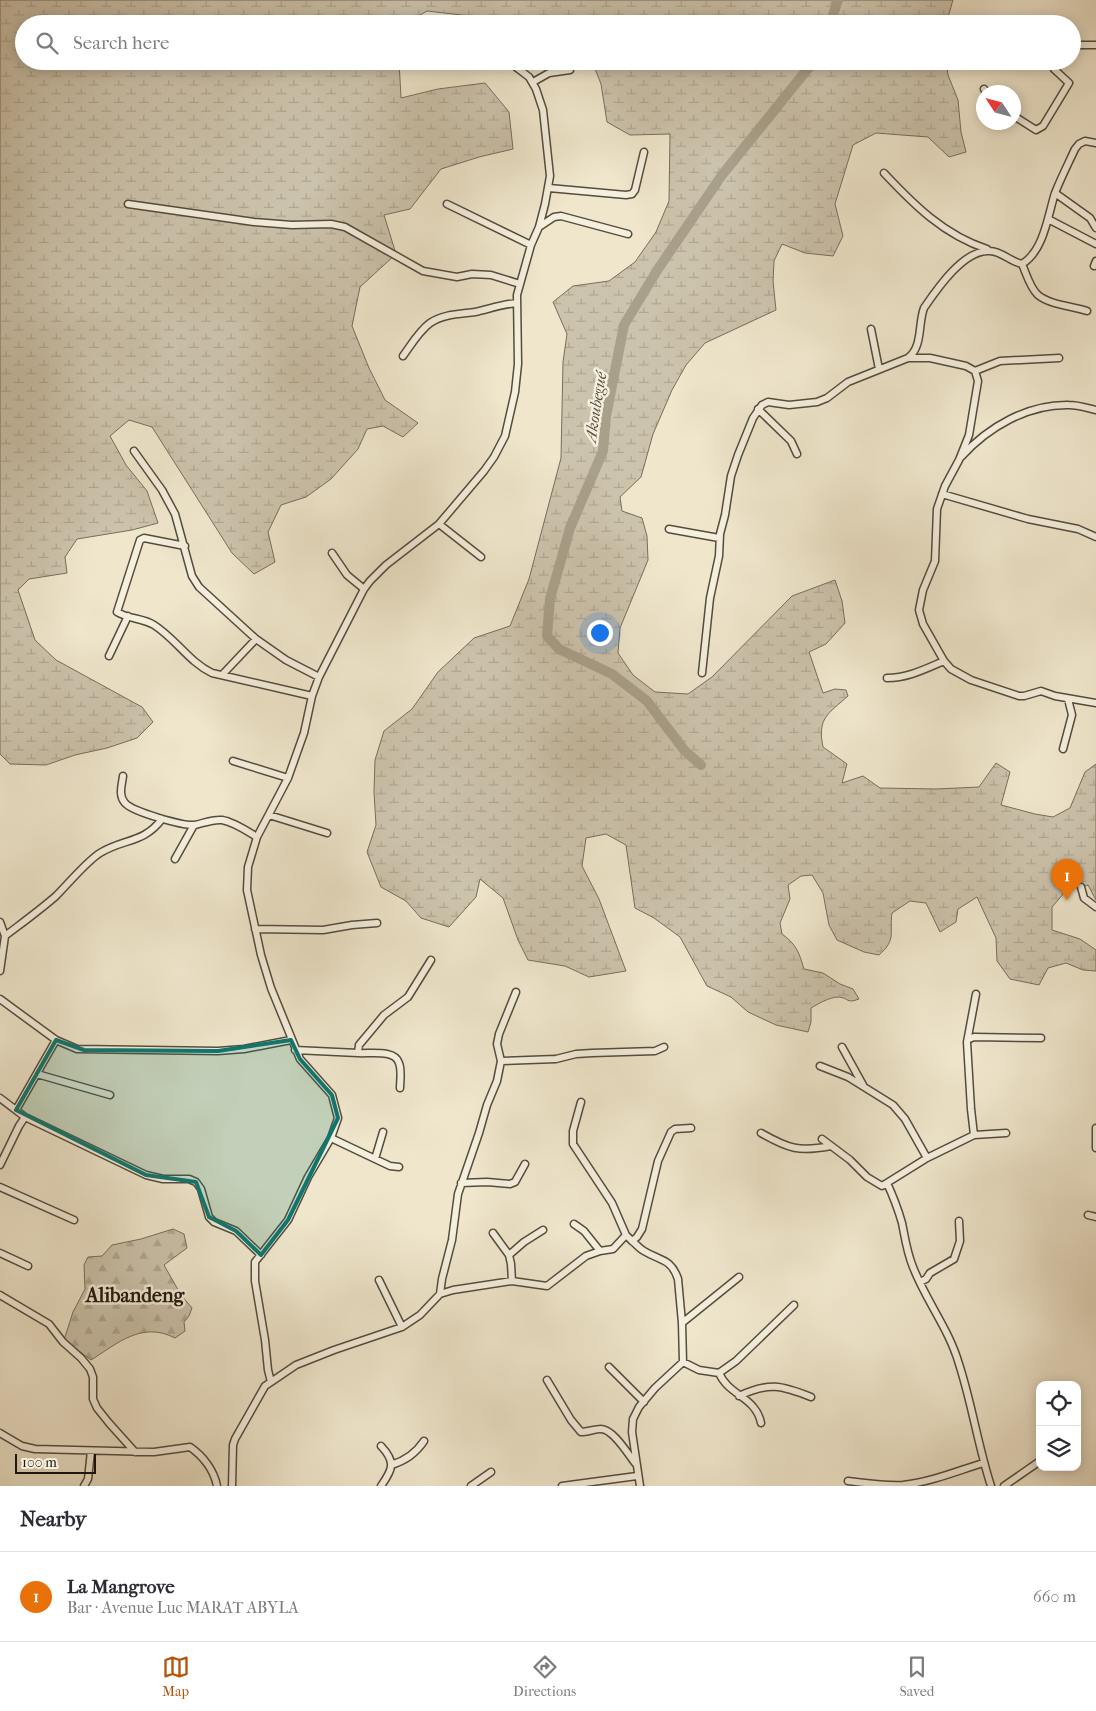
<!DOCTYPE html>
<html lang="en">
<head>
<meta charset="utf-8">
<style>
	body { margin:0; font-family:"IM FELL French Canon",serif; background:#f2f2f3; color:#2b2b33 }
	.controls { position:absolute; right:15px; bottom:15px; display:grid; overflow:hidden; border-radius:10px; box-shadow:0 2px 12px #0003 }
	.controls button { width:45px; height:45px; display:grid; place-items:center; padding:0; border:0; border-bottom:1px solid #e1e1e2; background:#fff; color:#2b2b33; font:25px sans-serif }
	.compass { position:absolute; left:976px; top:85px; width:45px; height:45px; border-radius:50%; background:#fff; box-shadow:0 2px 12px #0003; rotate:306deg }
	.scale { position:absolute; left:15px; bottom:12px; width:81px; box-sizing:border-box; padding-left:5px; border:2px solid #21180d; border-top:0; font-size:14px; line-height:18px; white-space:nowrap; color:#21180d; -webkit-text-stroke:4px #f5efde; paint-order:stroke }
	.you { position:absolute; left:599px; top:632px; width:18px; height:18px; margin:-12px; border:4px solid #fff; border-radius:50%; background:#1a73e8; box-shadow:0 0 0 8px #1a73e833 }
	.badge { display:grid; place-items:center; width:32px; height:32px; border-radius:50%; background:#b45309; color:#fff; font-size:16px; font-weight:700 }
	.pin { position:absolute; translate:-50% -41px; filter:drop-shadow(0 1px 2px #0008) }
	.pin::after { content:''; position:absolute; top:26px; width:18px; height:15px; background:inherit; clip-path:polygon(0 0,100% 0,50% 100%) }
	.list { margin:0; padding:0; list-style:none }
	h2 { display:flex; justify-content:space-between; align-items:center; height:65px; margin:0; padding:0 20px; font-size:21px }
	h2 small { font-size:16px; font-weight:400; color:#7c7c81 }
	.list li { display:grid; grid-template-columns:32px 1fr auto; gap:15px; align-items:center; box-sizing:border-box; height:90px; padding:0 20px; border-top:1px solid #e1e1e2 }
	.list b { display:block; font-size:19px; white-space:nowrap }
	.list p { margin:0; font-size:16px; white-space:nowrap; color:#7c7c81 }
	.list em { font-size:16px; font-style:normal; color:#7c7c81 }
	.icon { flex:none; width:28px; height:28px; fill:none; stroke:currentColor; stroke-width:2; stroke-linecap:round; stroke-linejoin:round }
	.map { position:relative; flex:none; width:1096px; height:1486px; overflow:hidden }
	.search { position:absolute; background:#fff; box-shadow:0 2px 12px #0003; left:15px; right:15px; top:15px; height:55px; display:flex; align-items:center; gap:12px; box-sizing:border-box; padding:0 18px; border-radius:28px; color:#7c7c81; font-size:19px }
	.sheet { height:155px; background:#fff }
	nav { display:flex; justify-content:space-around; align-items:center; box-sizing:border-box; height:70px; border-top:1px solid #e1e1e2; background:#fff; font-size:14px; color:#7c7c81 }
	nav a { display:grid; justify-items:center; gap:2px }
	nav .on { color:#b45309 }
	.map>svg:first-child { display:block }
</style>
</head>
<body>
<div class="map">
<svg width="1096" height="1486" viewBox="0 0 1096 1486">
	<defs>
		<pattern id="forest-firs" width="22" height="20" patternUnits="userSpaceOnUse" patternTransform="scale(1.25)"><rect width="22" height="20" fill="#ccc3ac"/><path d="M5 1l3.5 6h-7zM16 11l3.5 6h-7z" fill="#afa793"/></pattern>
		<pattern id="wetland-marsh" width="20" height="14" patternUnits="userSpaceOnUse" patternTransform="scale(1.25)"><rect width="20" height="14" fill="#ccc3ac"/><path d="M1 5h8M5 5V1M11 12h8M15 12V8" fill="none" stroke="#afa793"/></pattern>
	</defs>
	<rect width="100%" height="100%" fill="#efe6cc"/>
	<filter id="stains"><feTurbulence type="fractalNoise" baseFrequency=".004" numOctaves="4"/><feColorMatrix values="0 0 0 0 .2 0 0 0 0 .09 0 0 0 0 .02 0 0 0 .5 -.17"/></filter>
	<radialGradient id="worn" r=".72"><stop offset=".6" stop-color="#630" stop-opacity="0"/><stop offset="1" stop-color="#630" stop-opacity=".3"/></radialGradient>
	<path fill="url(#forest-firs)" stroke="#766e5c" d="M 173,1229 L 184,1234 L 187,1248 L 164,1265 L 181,1295 L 192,1308 L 189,1316 L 184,1322 L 185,1331 L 175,1338 C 142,1321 118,1343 91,1360 L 64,1340 L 73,1312 L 85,1289 L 84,1265 L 88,1257 L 102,1256 L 112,1245 L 141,1239 Z"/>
	<path fill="url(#wetland-marsh)" stroke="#766e5c" d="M 0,0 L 953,0 L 946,24 L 564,24 L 536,19 L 505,20 L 427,11 L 404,24 L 24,24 L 24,61 L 399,61 L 401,98 L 438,89 L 485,83 L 509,112 L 513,149 L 479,157 L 441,169 L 410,209 L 384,215 L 396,254 L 360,287 L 352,326 L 369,368 L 385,400 L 418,423 L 403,437 L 383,426 L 367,429 L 358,449 L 331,479 L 306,497 L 281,505 L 268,532 L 275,562 L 254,574 L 232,553 L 152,427 L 129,420 L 110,436 L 126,465 L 147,491 L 158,523 L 132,530 L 77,539 L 65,557 L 67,573 L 29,579 L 18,590 L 35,640 L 56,660 L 142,707 L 153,722 L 137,738 L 107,748 L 75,755 L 46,765 L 10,764 L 0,754 Z
		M 592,61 L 946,61 L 948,75 L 958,100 L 961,132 L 966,152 L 949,157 L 928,137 L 876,133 L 853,145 L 835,204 L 843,236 L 833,256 L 805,253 L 782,244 L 774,261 L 773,281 L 776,310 L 705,343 L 686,365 L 672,390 L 653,434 L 641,477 L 620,497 L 622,511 L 642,518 L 647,536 L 648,560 L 620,628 L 618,653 L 633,675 L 655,692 L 688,694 L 712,677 L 792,596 L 835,580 L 842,601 L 845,623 L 826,644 L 809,652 L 823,693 L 835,689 L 846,690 L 848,696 C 828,714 817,718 823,747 L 847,764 L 842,783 L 863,776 L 880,788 L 936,789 L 979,787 L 996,763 L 1010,772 L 1001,805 L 1035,814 L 1053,817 L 1070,808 L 1085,772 L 1096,764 L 1096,900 L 1088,885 L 1078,888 L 1072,884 L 1052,907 L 1052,930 L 1080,939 L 1096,950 L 1096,971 L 1083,970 L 1066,963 L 1048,968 L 1039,985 L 1010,979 L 997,961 L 996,938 L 977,897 L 958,909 L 956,922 L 940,932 L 926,903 L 910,901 L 892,913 C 889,934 897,939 879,955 L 864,952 L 837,940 L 829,925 L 823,893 L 812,875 L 801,876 L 788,885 L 790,899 L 780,923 L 782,934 C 796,944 799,952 804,969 L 823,973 L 840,984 L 853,989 L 859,999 C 846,1004 849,998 839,997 C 829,997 818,1004 811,1008 L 811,1022 L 808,1032 L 776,1025 L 748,1012 L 731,997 L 707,986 L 680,937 L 654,918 L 635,908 L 626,845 L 606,834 L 586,838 L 582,866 L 599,899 L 626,971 L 589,977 L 565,966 L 528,960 L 518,940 L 503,898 L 480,879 L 476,897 L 449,927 L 421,918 L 406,901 L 381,887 L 367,852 L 376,825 L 374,792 L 375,760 L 384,731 L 412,709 L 438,672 L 474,638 L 510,626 L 529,579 L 561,458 L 563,362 L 567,334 L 553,302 L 573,286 L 609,281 L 635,262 L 656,232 L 669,201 L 670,134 L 630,135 L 607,122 L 601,84 Z"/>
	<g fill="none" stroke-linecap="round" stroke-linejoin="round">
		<path stroke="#a9a08b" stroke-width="10" d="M 830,24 L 838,0
			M 701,765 L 685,751 L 647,701 L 612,674 L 559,649 L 547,636 L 550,599 L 570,528 L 603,451 L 606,416 L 624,325 L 658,269 L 722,175 L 814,61"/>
		<defs>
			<path id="minor" d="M 1019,21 L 1024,24
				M 1072,45 L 1096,45
				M 533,82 L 549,73 L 570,70
				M 984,89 L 986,92
				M 1014,116 L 1036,130 L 1043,126 L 1069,83 L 1054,69 L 1050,61
				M 884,173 C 914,205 944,235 987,249
				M 549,188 L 626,195 L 632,194 L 635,190 L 644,152
				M 1055,193 L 1090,218 L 1096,228
				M 128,204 L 254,222 L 292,225 L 331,224 L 345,227 L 423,271 L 457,277 L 472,274 L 491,275 L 520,284
				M 447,204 L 531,245
				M 1048,219 L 1096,244
				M 539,227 L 554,217 L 561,216 L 628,234
				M 1022,264 C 1026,273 1030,288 1038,295 C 1050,305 1072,306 1087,311
				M 1094,266 L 1096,261
				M 871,329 L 879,369
				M 403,356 C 411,345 419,331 430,323 C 443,314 460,314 475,312 C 489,309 502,304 517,303
				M 908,358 C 923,347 918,323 924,308 C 937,289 964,249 990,251 C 1001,251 1011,262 1022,264 C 1044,251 1048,215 1055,193 C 1061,178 1068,164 1075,149 L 1079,144 L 1085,141 L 1096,143
				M 975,371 L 1000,361 L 1059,358
				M 758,409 L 791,441 L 797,454
				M 134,451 L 162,490 L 175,514 L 192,576 L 199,587 L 256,639 L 286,660 L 319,677
				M 961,457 C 988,427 1028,404 1069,405 C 1078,405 1087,408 1096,410
				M 942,494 L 1028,519 L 1078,529 L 1096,537
				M 439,524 L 481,557
				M 669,529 L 719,538
				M 185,546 L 144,538 L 140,540 L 117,612 C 128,619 143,618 154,625 C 176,639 189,662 212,673 L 312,696
				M 332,553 L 347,575 L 364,589
				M 109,656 L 128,616
				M 702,673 L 710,598 L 719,556 L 720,534 L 725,515 L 731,476 L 738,455 L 753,418 L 762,405 L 768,402 L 789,405 L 817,402 L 827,398 L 848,382 L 908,358 L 930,358 L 966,366 L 975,371 L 978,381 L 969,435 L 959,460 L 945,486 L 937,509 L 935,561 L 923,590 L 919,610 L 923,624 L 944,661 L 951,669 L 971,680 L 1019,696 L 1024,696 L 1041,691 L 1055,696 L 1096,703
				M 222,675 L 256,639
				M 887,678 C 908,678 925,669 944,661
				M 1063,749 L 1072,715 L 1068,699
				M 233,761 L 288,778
				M 123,776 C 122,785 118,795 125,803 C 133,812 183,826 195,825 C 204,823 213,819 222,820 C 234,822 247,831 257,837
				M 269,815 L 327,833
				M 175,859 L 194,825
				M 1081,887 L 1084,898 L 1096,907
				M 0,922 L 5,936 L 0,971
				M 255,929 L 323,930 L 352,925 L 377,923
				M 5,936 C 22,923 40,910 56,896 C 68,884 87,861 100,853 C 124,838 143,844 162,819
				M 0,999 L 56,1040 L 77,1049 L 218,1051 L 244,1049 L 291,1040
				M 969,1039 L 974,1037 L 1041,1038
				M 842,1047 L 863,1085
				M 295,1050 L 358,1053 L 359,1045 L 384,1015 L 408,997 L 431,960
				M 358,1053 C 369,1054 395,1049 399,1063 C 402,1071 400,1081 400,1088
				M 501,1061 L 556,1059 L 576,1054 L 592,1053 L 655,1051 L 664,1047
				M 820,1066 L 848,1077 L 893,1105 L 905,1119 L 927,1158 L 882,1186 L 867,1177 L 850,1160 L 822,1139
				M 37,1074 L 110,1095
				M 0,1098 L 25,1117 L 146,1175 L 163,1179 L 189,1179 L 196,1182 L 201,1189 L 209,1217 L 214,1222 L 236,1231 L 261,1255
				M 16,1110 L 56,1040
				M 1096,1128 L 1096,1148
				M 761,1133 C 789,1149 799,1152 831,1146
				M 974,1135 L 1006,1133
				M 331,1138 L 390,1166 L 399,1167
				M 927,1158 L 974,1135 L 971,1109 L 967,1042 L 976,994
				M 375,1159 L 383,1132
				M 0,1165 L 19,1126 L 25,1117
				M 461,1183 L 487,1182 L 510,1184 L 515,1182 L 525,1164
				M 887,1183 C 893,1196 898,1209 902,1223 C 905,1238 907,1253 913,1267 C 926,1301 949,1329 959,1364 C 972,1404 978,1446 991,1486
				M 0,1187 L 74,1220
				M 1088,1215 L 1096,1217
				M 574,1224 L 584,1231 L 600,1251
				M 493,1233 L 509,1255
				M 626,1235 L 632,1241 L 637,1237 L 642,1229 L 658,1161 L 671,1132 L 675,1129 L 691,1128
				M 632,1241 C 636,1244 640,1249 644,1251 C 660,1261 671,1258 678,1279 L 682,1323
				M 0,1253 L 28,1266
				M 379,1280 L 402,1327
				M 512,1281 L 511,1264 L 509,1255 L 524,1242 L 543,1230
				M 920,1282 L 926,1279 L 930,1273 L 954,1259 L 960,1241 L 959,1221
				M 440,1294 L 453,1290 L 512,1281 L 547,1286 L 586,1256 L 600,1251 L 613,1249 L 626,1235 L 612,1203 L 573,1144 L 573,1131 L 581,1102
				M 0,1295 L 49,1324 L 63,1342 L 81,1358 L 90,1369 L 93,1377 L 93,1399 L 97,1408 L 109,1423 L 135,1452
				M 683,1362 L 682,1323 L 739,1277
				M 609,1367 L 644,1402
				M 719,1373 C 729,1396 756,1397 761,1423
				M 547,1380 L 571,1420 L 581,1432 C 588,1432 594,1429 601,1429 C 613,1429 628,1454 635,1463
				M 271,1382 L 296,1365 L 334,1350 L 402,1327 L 420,1315 L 440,1294 L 442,1279 L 452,1240 L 458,1194 L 479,1133 L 487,1105 L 497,1081 L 501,1061 L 497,1044 L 499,1034 L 516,992
				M 739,1396 C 769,1382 781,1385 811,1397
				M 0,1433 L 22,1446 L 35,1449 L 154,1452 L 190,1447 C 203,1456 214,1470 217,1486
				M 381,1446 C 396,1462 393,1469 381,1486
				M 391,1465 C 405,1461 416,1453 424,1441
				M 848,1481 C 866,1483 885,1486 903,1485 C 931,1482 957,1471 983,1463
				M 84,1486 L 88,1479 L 91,1451
				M 232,1486 L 233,1445 L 235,1439 L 265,1386 L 271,1382 L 268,1370 L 265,1340 L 255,1281 L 255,1262 L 288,1220 L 308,1177 L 331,1138 L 338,1118 L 332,1095 L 300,1059 L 271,988 L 261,955 L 247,890 L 248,867 L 257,837 L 288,778 L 304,733 L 312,696 L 319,677 L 364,589 L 370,581 L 386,565 L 439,524 L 484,471 L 494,457 L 505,436 L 515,392 L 518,364 L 517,295 L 531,245 L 539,227 L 545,204 L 550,176 L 543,110 L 536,89 L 529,77 L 508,61
				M 471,1486 L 491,1472
				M 562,1486 L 637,1476
				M 640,1486 L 632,1432 L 633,1419 L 639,1407 L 655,1388 L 683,1362 L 699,1370 L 719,1373 L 736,1361 L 794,1305
				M 1004,1486 L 1040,1461"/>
		</defs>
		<use href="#minor" stroke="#544c3d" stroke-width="9"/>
		<use href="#minor" stroke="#f5efde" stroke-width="6"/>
	</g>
	<path fill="#0f766e" fill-opacity="0.2" stroke="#0f766e" stroke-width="4" stroke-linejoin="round" d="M 56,1040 L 84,1050 L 218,1051 L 291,1040 L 300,1059 L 332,1095 L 338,1118 L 288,1220 L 261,1255 L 236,1231 L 209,1217 L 196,1182 L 146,1175 L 16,1110 Z"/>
	<g text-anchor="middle" stroke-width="5" stroke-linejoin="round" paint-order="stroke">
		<g font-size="16" font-style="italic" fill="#574e3f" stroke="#f5efde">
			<text transform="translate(595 407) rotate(-81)" y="6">Akoubegué</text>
		</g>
		<g font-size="20" font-weight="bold" fill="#21180d" stroke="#f5efde">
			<text x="135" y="1302">Alibandeng</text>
		</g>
	</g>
	<rect width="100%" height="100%" filter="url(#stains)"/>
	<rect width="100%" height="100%" fill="url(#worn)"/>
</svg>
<div class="controls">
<button><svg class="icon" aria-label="locate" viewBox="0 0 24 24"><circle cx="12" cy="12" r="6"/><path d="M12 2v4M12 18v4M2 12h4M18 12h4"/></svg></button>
<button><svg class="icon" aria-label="layers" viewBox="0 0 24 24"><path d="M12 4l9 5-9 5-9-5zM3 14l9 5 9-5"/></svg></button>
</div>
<svg class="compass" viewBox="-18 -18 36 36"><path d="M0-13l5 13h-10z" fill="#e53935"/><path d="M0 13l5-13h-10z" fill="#7c7c81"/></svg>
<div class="scale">100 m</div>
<div class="you"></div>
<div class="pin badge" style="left:1067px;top:900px;background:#e8710a">1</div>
<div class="search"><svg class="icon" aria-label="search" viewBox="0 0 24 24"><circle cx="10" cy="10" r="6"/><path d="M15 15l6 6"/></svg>Search here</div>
</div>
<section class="sheet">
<h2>Nearby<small></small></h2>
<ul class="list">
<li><span class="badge" style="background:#e8710a">1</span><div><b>La Mangrove</b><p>Bar · Avenue Luc MARAT ABYLA</p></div><em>660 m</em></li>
</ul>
</section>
<nav>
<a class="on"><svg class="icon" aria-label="map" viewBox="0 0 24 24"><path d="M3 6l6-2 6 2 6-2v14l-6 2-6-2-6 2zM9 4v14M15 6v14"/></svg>Map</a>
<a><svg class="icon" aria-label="directions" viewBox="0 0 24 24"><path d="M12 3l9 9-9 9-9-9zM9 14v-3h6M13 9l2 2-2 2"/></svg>Directions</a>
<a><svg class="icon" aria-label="saved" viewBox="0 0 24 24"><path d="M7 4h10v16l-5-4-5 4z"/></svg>Saved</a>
</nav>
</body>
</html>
